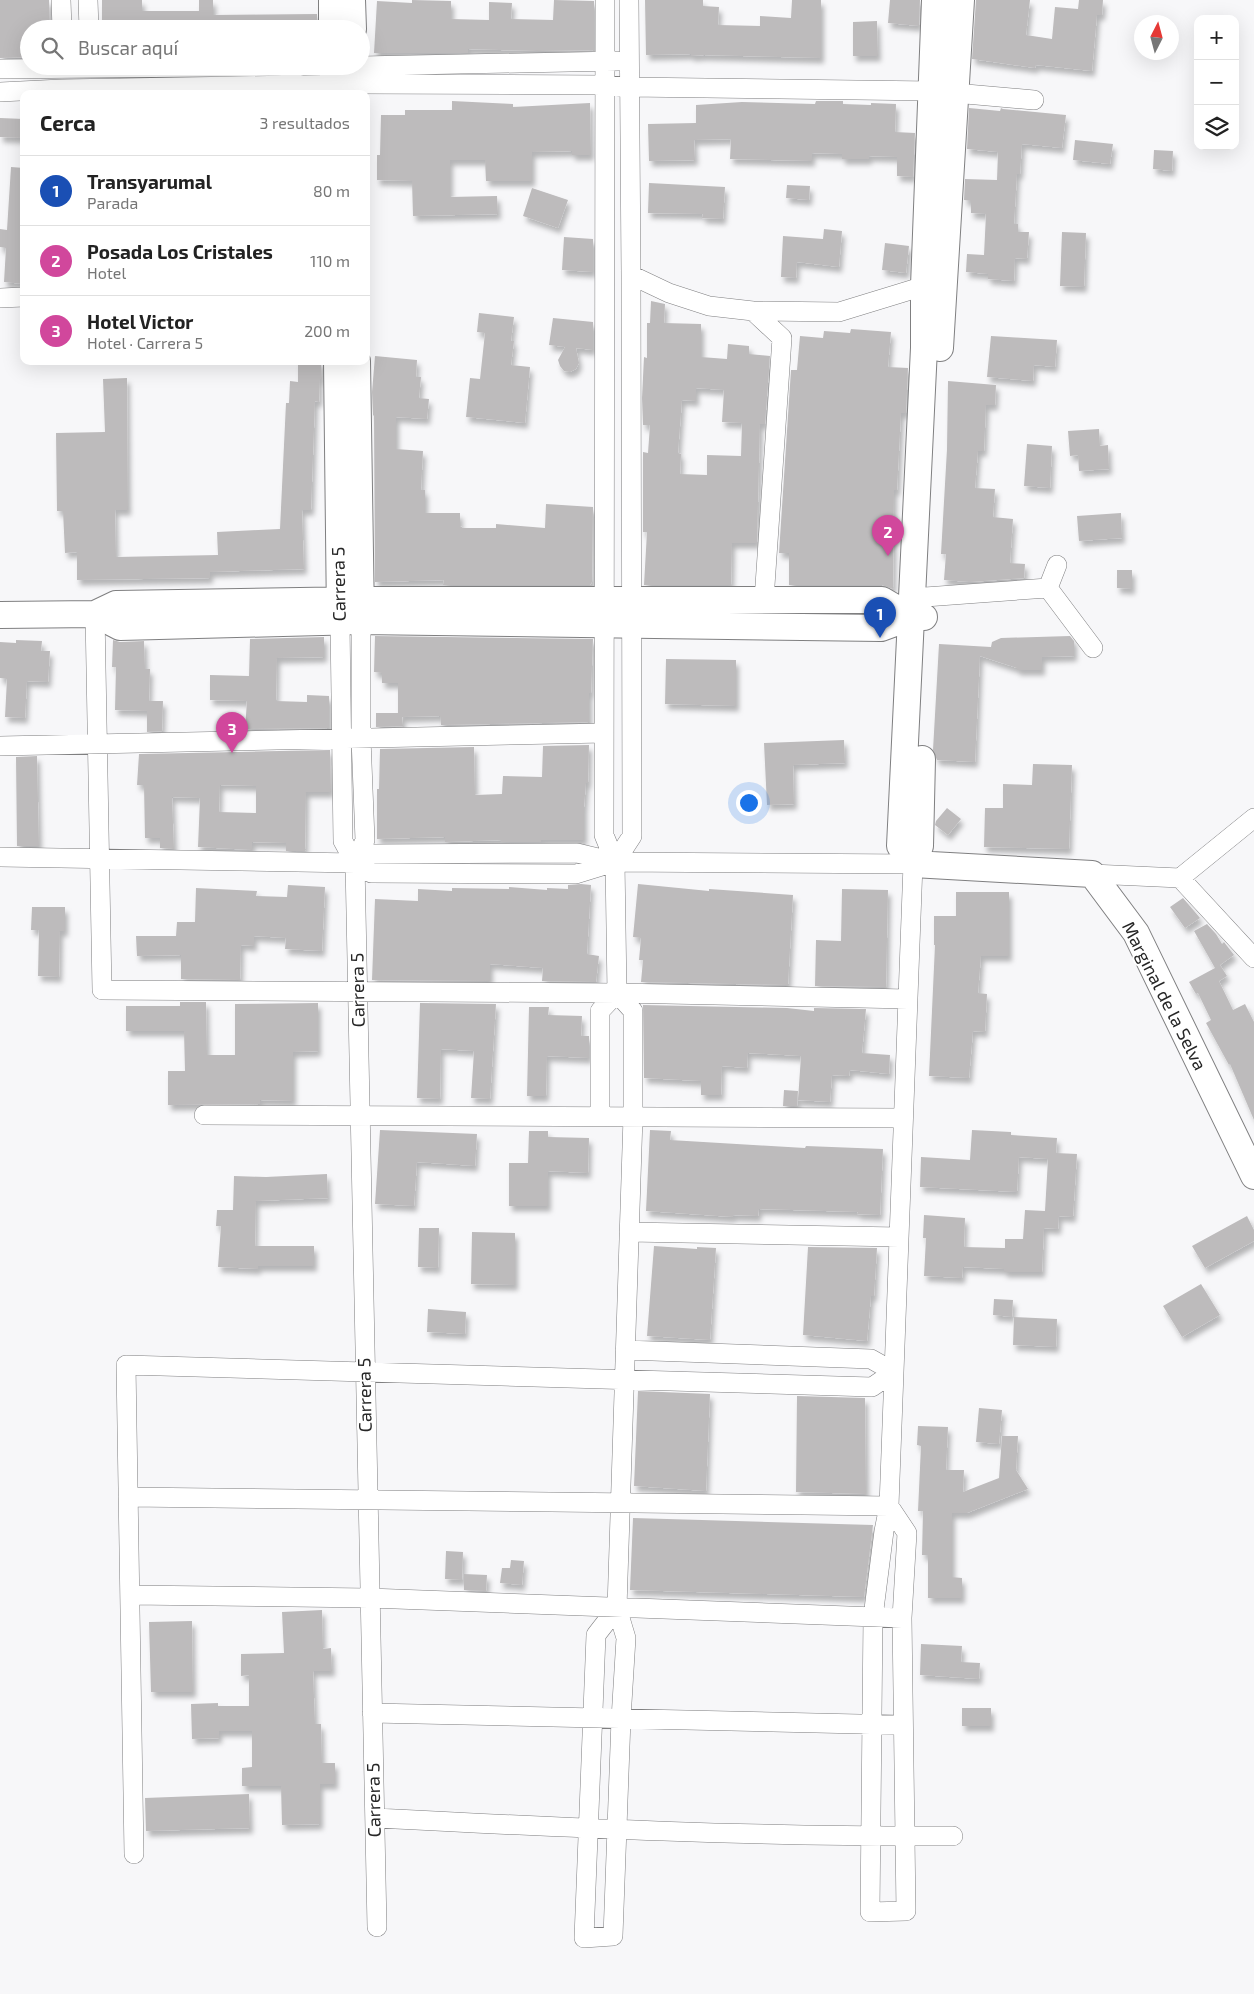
<!DOCTYPE html>
<html lang="es">
<head>
<meta charset="utf-8">
<style>
	body { margin:0; font-family:"Exo 2",sans-serif; background:#f2f2f2; color:#222 }
	.controls { position:absolute; right:15px; top:15px; display:grid; overflow:hidden; border-radius:10px; box-shadow:0 5px 20px #0002 }
	.controls button { width:45px; height:45px; display:grid; place-items:center; padding:0; border:0; border-bottom:1px solid #e0e0e0; background:#fff; color:#222; font:25px sans-serif }
	.compass { position:absolute; left:1134px; top:15px; width:45px; height:45px; border-radius:50%; background:#fff; box-shadow:0 5px 20px #0002; rotate:6deg }
	.you { position:absolute; left:748px; top:802px; width:18px; height:18px; margin:-12px; border:4px solid #fff; border-radius:50%; background:#1a73e8; box-shadow:0 0 0 8px #1a73e833 }
	.badge { display:grid; place-items:center; width:32px; height:32px; border-radius:50%; background:#ea580c; color:#fff; font-size:16px; font-weight:700 }
	.pin { position:absolute; translate:-50% -41px; filter:drop-shadow(0 1px 2px #0008) }
	.pin::after { content:''; position:absolute; top:26px; width:18px; height:15px; background:inherit; clip-path:polygon(0 0,100% 0,50% 100%) }
	.list { margin:0; padding:0; list-style:none }
	h2 { display:flex; justify-content:space-between; align-items:center; height:65px; margin:0; padding:0 20px; font-size:21px }
	h2 small { font-size:16px; font-weight:400; color:#767676 }
	.list li { display:grid; grid-template-columns:32px 1fr auto; gap:15px; align-items:center; box-sizing:border-box; height:70px; padding:0 20px; border-top:1px solid #e0e0e0 }
	.list b { display:block; font-size:19px; white-space:nowrap }
	.list p { margin:0; font-size:16px; white-space:nowrap; color:#767676 }
	.list em { font-size:16px; font-style:normal; color:#767676 }
	.icon { flex:none; width:28px; height:28px; fill:none; stroke:currentColor; stroke-width:2; stroke-linecap:round; stroke-linejoin:round }
	.map { position:relative; flex:none; width:1254px; height:1994px; overflow:hidden }
	.search { position:absolute; background:#fff; box-shadow:0 5px 20px #0002; left:20px; top:20px; width:350px; height:55px; display:flex; align-items:center; gap:12px; box-sizing:border-box; padding:0 18px; border-radius:28px; color:#767676; font-size:19px }
	.panel { position:absolute; background:#fff; box-shadow:0 5px 20px #0002; left:20px; top:90px; width:350px; height:275px; border-radius:10px }
	.map>svg:first-child { display:block }
</style>
</head>
<body>
<div class="map">
<svg width="1254" height="1994" viewBox="0 0 1254 1994">
	<defs>
		<filter id="shadow"><feDropShadow dx="3" dy="5.5" stdDeviation="2.5" flood-color="#0004"/></filter>
	</defs>
	<rect width="100%" height="100%" fill="#f7f7f9"/>
	<path fill="#bdbbbc" fill-rule="evenodd" filter="url(#shadow)" d="M 0,0 L 49,0 L 50,29 L 29,29 L 29,57 L 0,58 Z
		M 102,0 L 142,0 L 142,11 L 199,11 L 199,0 L 213,0 L 213,15 L 317,14 L 317,29 L 102,29 Z
		M 412,0 L 451,1 L 451,19 L 489,20 L 489,2 L 512,3 L 511,19 L 553,20 L 554,0 L 594,1 L 594,50 L 537,51 L 468,49 L 468,53 L 374,53 L 377,1 L 412,3 Z
		M 645,0 L 703,0 L 703,6 L 719,7 L 718,25 L 760,26 L 760,16 L 791,18 L 792,0 L 821,0 L 821,58 L 704,55 L 691,56 L 691,54 L 646,55 Z
		M 890,0 L 920,0 L 919,26 L 888,23 Z
		M 976,0 L 1030,0 L 1026,35 L 1052,39 L 1055,7 L 1078,9 L 1079,0 L 1103,0 L 1102,15 L 1097,15 L 1092,71 L 1036,65 L 1035,68 L 972,59 Z
		M 877,21 L 878,56 L 853,56 L 853,22 Z
		M 452,101 L 513,104 L 513,107 L 590,103 L 591,155 L 572,155 L 572,151 L 532,152 L 532,181 L 486,181 L 485,160 L 450,160 L 450,197 L 497,196 L 498,214 L 413,216 L 412,181 L 377,180 L 377,155 L 380,155 L 381,115 L 405,115 L 405,110 L 452,110 Z
		M 816,101 L 843,101 L 843,104 L 871,105 L 871,103 L 896,104 L 895,132 L 915,133 L 913,177 L 897,176 L 897,157 L 869,156 L 869,159 L 842,159 L 842,154 L 812,153 L 812,161 L 730,159 L 731,139 L 694,140 L 695,160 L 649,161 L 648,124 L 696,123 L 696,105 L 742,102 L 815,104 Z
		M 969,108 L 1000,111 L 1001,108 L 1003,109 L 1066,115 L 1062,148 L 1022,144 L 1020,174 L 1017,174 L 1014,224 L 1018,224 L 1018,232 L 1029,232 L 1027,259 L 1015,258 L 1014,281 L 988,279 L 988,274 L 966,272 L 967,254 L 984,255 L 986,214 L 971,213 L 971,201 L 964,200 L 965,179 L 997,180 L 998,152 L 967,149 Z
		M 0,118 L 24,119 L 24,138 L 0,137 Z
		M 1075,140 L 1113,144 L 1110,164 L 1073,160 Z
		M 1154,150 L 1173,151 L 1172,171 L 1153,169 Z
		M 11,167 L 24,168 L 24,284 L 4,282 L 6,248 L 0,247 L 0,229 L 7,230 Z
		M 649,183 L 725,187 L 723,219 L 702,218 L 703,214 L 648,213 Z
		M 787,185 L 810,186 L 809,200 L 786,198 Z
		M 532,188 L 568,200 L 558,228 L 523,216 Z
		M 824,229 L 842,231 L 839,267 L 797,262 L 796,278 L 781,277 L 783,236 L 823,239 Z
		M 1062,232 L 1086,233 L 1084,287 L 1060,286 Z
		M 564,237 L 593,239 L 593,272 L 562,270 Z
		M 885,243 L 909,246 L 906,273 L 882,270 Z
		M 651,301 L 665,304 L 664,323 L 701,324 L 701,357 L 727,359 L 728,344 L 749,346 L 749,354 L 770,356 L 765,424 L 760,424 L 757,543 L 732,543 L 731,585 L 644,585 L 647,532 L 643,532 L 643,452 L 648,453 L 650,425 L 643,425 L 642,398 L 644,357 L 647,358 L 647,323 L 650,323 ZM 696,388 L 724,390 L 722,422 L 742,423 L 741,456 L 707,455 L 707,475 L 680,474 L 681,454 L 678,453 L 682,400 L 696,401 Z
		M 479,313 L 514,317 L 511,341 L 514,341 L 511,365 L 530,367 L 525,423 L 466,417 L 470,378 L 480,379 L 485,333 L 477,332 Z
		M 553,318 L 593,322 L 593,350 L 576,348 L 579,363 L 576,369 L 570,372 L 564,371 L 560,366 L 558,360 L 565,347 L 549,345 Z
		M 851,329 L 891,332 L 888,367 L 908,368 L 906,413 L 901,413 L 897,490 L 894,490 L 893,589 L 882,585 L 789,585 L 789,553 L 779,553 L 791,370 L 797,370 L 800,336 L 823,338 L 824,331 L 850,333 Z
		M 991,336 L 1057,340 L 1055,367 L 1034,365 L 1033,381 L 987,377 Z
		M 375,356 L 417,360 L 416,377 L 421,377 L 419,398 L 429,399 L 427,419 L 396,417 L 396,449 L 423,451 L 421,490 L 425,490 L 425,513 L 460,513 L 460,526 L 463,528 L 496,528 L 496,524 L 545,528 L 546,504 L 593,507 L 592,582 L 590,585 L 443,585 L 444,580 L 375,582 L 374,416 L 373,415 L 372,392 Z
		M 298,361 L 321,361 L 322,379 L 320,379 L 319,402 L 315,401 L 311,510 L 302,510 L 304,569 L 210,572 L 210,578 L 77,580 L 77,552 L 65,553 L 63,511 L 57,511 L 56,433 L 105,432 L 103,379 L 127,378 L 128,510 L 115,510 L 116,557 L 218,555 L 217,532 L 280,529 L 286,403 L 289,403 L 290,381 L 298,382 Z
		M 948,381 L 996,385 L 995,405 L 986,405 L 984,451 L 978,451 L 975,488 L 995,489 L 993,517 L 1013,519 L 1010,563 L 1025,564 L 1024,578 L 970,582 L 944,580 L 946,554 L 941,554 L 947,449 Z
		M 1099,429 L 1100,446 L 1108,445 L 1109,469 L 1079,471 L 1078,455 L 1070,456 L 1068,431 Z
		M 1027,444 L 1052,446 L 1050,488 L 1024,486 Z
		M 1121,513 L 1122,538 L 1079,541 L 1077,516 Z
		M 1117,570 L 1132,570 L 1132,589 L 1117,588 Z
		M 375,636 L 593,639 L 591,693 L 589,693 L 589,722 L 441,725 L 440,716 L 402,717 L 403,726 L 376,727 L 376,713 L 398,713 L 398,683 L 382,683 L 382,673 L 374,672 Z
		M 1070,636 L 1074,641 L 1074,656 L 1042,657 L 1042,670 L 1017,670 L 1017,668 L 980,656 L 975,762 L 937,760 L 933,750 L 939,644 L 991,647 L 992,642 L 1001,638 Z
		M 324,637 L 324,657 L 277,658 L 276,701 L 307,702 L 307,695 L 329,696 L 329,728 L 245,729 L 247,701 L 210,700 L 210,675 L 249,676 L 250,639 Z
		M 16,640 L 42,641 L 41,651 L 50,651 L 48,682 L 27,681 L 25,718 L 5,717 L 7,679 L 0,678 L 0,642 L 16,643 Z
		M 113,640 L 120,642 L 144,641 L 145,669 L 150,669 L 149,701 L 163,701 L 162,731 L 147,732 L 147,711 L 115,710 L 116,667 L 112,667 Z
		M 666,659 L 736,660 L 736,706 L 665,704 Z
		M 844,740 L 845,763 L 793,765 L 794,804 L 767,805 L 764,743 Z
		M 589,745 L 588,783 L 586,783 L 584,807 L 584,840 L 541,840 L 541,842 L 501,842 L 501,840 L 445,842 L 445,837 L 377,839 L 377,789 L 379,789 L 380,749 L 474,747 L 475,795 L 502,794 L 503,776 L 542,777 L 543,746 Z
		M 330,750 L 331,792 L 306,792 L 305,851 L 286,851 L 286,843 L 252,842 L 252,850 L 198,847 L 200,798 L 172,797 L 174,849 L 160,848 L 160,838 L 145,838 L 144,785 L 137,785 L 139,754 ZM 220,785 L 256,786 L 256,813 L 219,812 Z
		M 37,756 L 39,846 L 17,846 L 16,757 Z
		M 1033,764 L 1072,765 L 1069,849 L 984,847 L 985,808 L 1003,808 L 1003,784 L 1032,785 Z
		M 947,808 L 961,819 L 948,835 L 935,825 L 936,821 Z
		M 581,884 L 591,885 L 587,954 L 599,956 L 596,982 L 542,981 L 543,968 L 490,964 L 490,981 L 372,980 L 375,899 L 418,901 L 418,889 L 452,891 L 452,888 L 509,889 L 509,887 L 547,890 L 547,888 L 568,889 L 568,885 Z
		M 638,884 L 709,891 L 709,889 L 793,895 L 788,985 L 641,982 L 643,960 L 639,960 L 641,938 L 633,937 Z
		M 288,885 L 325,887 L 322,951 L 285,949 L 286,938 L 254,936 L 254,946 L 241,945 L 240,980 L 181,979 L 181,955 L 137,956 L 136,936 L 176,936 L 177,922 L 195,922 L 196,888 L 257,891 L 256,896 L 287,897 Z
		M 842,889 L 888,890 L 886,987 L 815,986 L 816,940 L 841,941 Z
		M 956,892 L 1009,892 L 1009,956 L 981,956 L 978,993 L 987,994 L 985,1032 L 973,1031 L 969,1078 L 929,1076 L 935,945 L 934,945 L 934,916 L 956,916 Z
		M 1183,898 L 1200,918 L 1185,928 L 1170,907 Z
		M 32,907 L 65,907 L 65,931 L 60,931 L 59,977 L 38,976 L 39,930 L 31,930 Z
		M 1207,924 L 1216,934 L 1222,944 L 1224,942 L 1234,955 L 1220,965 L 1227,976 L 1219,981 L 1233,1010 L 1245,1004 L 1254,1022 L 1254,1120 L 1230,1064 L 1229,1065 L 1206,1023 L 1211,1020 L 1198,993 L 1196,994 L 1189,982 L 1215,968 L 1194,931 Z
		M 180,1002 L 206,1002 L 207,1055 L 235,1055 L 235,1004 L 318,1003 L 318,1051 L 293,1052 L 293,1101 L 260,1100 L 260,1104 L 168,1105 L 168,1071 L 185,1071 L 184,1031 L 126,1031 L 126,1006 L 180,1006 Z
		M 420,1003 L 496,1004 L 490,1099 L 471,1098 L 474,1051 L 441,1049 L 440,1099 L 417,1098 Z
		M 643,1005 L 787,1008 L 814,1011 L 814,1008 L 866,1009 L 862,1053 L 890,1055 L 889,1074 L 850,1070 L 849,1076 L 832,1075 L 830,1102 L 798,1100 L 801,1056 L 748,1053 L 747,1068 L 722,1066 L 721,1095 L 701,1095 L 701,1081 L 644,1078 Z
		M 529,1007 L 549,1007 L 548,1015 L 582,1016 L 581,1036 L 589,1036 L 589,1058 L 547,1056 L 546,1096 L 527,1096 Z
		M 784,1090 L 798,1091 L 797,1106 L 783,1106 Z
		M 380,1130 L 477,1134 L 475,1166 L 417,1162 L 414,1206 L 375,1204 Z
		M 650,1130 L 671,1131 L 670,1140 L 805,1148 L 806,1146 L 883,1149 L 880,1215 L 857,1214 L 858,1212 L 759,1209 L 758,1216 L 733,1215 L 733,1217 L 646,1211 Z
		M 972,1130 L 1011,1132 L 1011,1135 L 1057,1138 L 1056,1153 L 1077,1154 L 1073,1217 L 1059,1216 L 1058,1229 L 1044,1228 L 1042,1272 L 1004,1272 L 1004,1269 L 963,1267 L 962,1278 L 924,1276 L 926,1238 L 923,1238 L 924,1215 L 965,1218 L 964,1247 L 1005,1248 L 1005,1239 L 1023,1239 L 1025,1210 L 1045,1211 L 1048,1159 L 1019,1157 L 1017,1192 L 920,1187 L 921,1157 L 970,1160 Z
		M 529,1131 L 548,1131 L 548,1137 L 589,1138 L 588,1173 L 548,1171 L 548,1206 L 509,1206 L 509,1163 L 528,1163 Z
		M 327,1174 L 328,1198 L 256,1201 L 255,1246 L 314,1246 L 314,1266 L 258,1266 L 258,1269 L 218,1267 L 221,1226 L 216,1226 L 217,1210 L 233,1210 L 234,1176 L 266,1177 Z
		M 1247,1216 L 1254,1230 L 1254,1241 L 1205,1268 L 1192,1246 Z
		M 419,1228 L 439,1228 L 438,1268 L 418,1267 Z
		M 472,1232 L 515,1233 L 515,1285 L 471,1284 Z
		M 654,1246 L 697,1249 L 697,1247 L 716,1248 L 710,1340 L 647,1336 Z
		M 808,1247 L 877,1248 L 874,1296 L 871,1296 L 867,1341 L 803,1335 Z
		M 1201,1284 L 1220,1315 L 1182,1337 L 1163,1306 Z
		M 994,1299 L 1013,1300 L 1012,1317 L 993,1315 Z
		M 428,1309 L 466,1312 L 465,1334 L 427,1332 Z
		M 1014,1317 L 1057,1319 L 1056,1347 L 1013,1345 Z
		M 638,1391 L 710,1394 L 706,1491 L 634,1486 Z
		M 797,1396 L 865,1398 L 866,1494 L 796,1492 Z
		M 979,1408 L 1002,1410 L 999,1444 L 976,1442 Z
		M 918,1426 L 948,1427 L 946,1470 L 964,1470 L 963,1492 L 999,1478 L 1002,1436 L 1018,1436 L 1016,1470 L 1028,1489 L 967,1513 L 952,1513 L 952,1577 L 962,1578 L 962,1598 L 928,1598 L 928,1555 L 922,1555 L 923,1511 L 918,1511 L 921,1446 L 917,1445 Z
		M 633,1518 L 873,1525 L 864,1597 L 630,1590 Z
		M 446,1551 L 463,1552 L 462,1580 L 445,1579 Z
		M 511,1560 L 524,1561 L 522,1585 L 500,1583 L 502,1568 L 510,1568 Z
		M 464,1574 L 487,1575 L 486,1591 L 464,1590 Z
		M 322,1610 L 323,1649 L 331,1648 L 332,1671 L 313,1671 L 315,1724 L 321,1724 L 322,1763 L 335,1763 L 335,1784 L 320,1784 L 320,1824 L 282,1825 L 281,1786 L 242,1786 L 242,1768 L 252,1767 L 252,1731 L 219,1731 L 219,1738 L 192,1739 L 191,1704 L 218,1703 L 218,1706 L 249,1706 L 249,1675 L 241,1676 L 241,1654 L 284,1653 L 282,1612 Z
		M 192,1621 L 193,1692 L 151,1692 L 149,1622 Z
		M 921,1644 L 962,1646 L 961,1662 L 980,1663 L 979,1679 L 920,1675 Z
		M 962,1708 L 991,1708 L 991,1726 L 962,1726 Z
		M 249,1794 L 250,1828 L 146,1831 L 145,1798 Z"/>
	<g fill="none" stroke-linecap="round" stroke-linejoin="round">
		<defs>
			<path id="street" d="M 61,0 L 62,29
				M 88,0 L 89,29
				M 605,0 L 604,835 L 615,862 L 617,993
				M 361,66 L 618,61
				M 0,69 L 300,66
				M 0,92 L 61,89 L 354,84 L 605,85 L 629,87 L 932,91 L 1034,100
				M 631,275 L 669,293 L 709,306 L 753,311 L 839,312 L 924,286
				M 0,298 L 24,297
				M 753,311 L 782,338 L 764,600
				M 1048,588 L 1093,648
				M 925,597 L 1048,588 L 1057,565
				M 95,614 L 102,990 L 617,993 L 908,999
				M 361,621 L 361,738 L 365,840 L 355,863 L 377,1927
				M 340,623 L 343,841 L 355,863
				M 0,746 L 604,733
				M 0,857 L 355,863 L 371,873 L 576,874 L 615,862 L 632,836 L 631,275 L 629,0
				M 1092,874 L 1180,878 L 1254,958
				M 1180,878 L 1254,818
				M 204,1115 L 903,1118
				M 600,1117 L 600,1011 L 617,993 L 633,1011 L 633,1117 L 617,1608
				M 629,1232 L 899,1237
				M 128,1497 L 889,1506 L 913,864 L 615,862 L 577,853 L 372,854 L 355,863
				M 889,1506 L 907,1533 L 902,1618 L 906,1911 L 870,1912 L 873,1617 L 884,1531 Z
				M 130,1595 L 369,1598 L 902,1618
				M 617,1608 L 626,1638 L 621,1719 L 613,1936 L 584,1938 L 596,1635 Z
				M 372,1713 L 903,1725
				M 375,1818 C 567,1828 760,1837 953,1836
				M 134,1854 L 126,1365 L 872,1387 L 894,1372 L 871,1359 L 625,1350"/>
			<path id="secondary" d="M 332,0 L 332,29
				M 352,0 L 353,29
				M 333,66 L 333,94
				M 353,66 L 354,94
				M 940,348 L 961,0
				M 337,361 L 340,618
				M 357,361 L 361,618
				M 95,614 L 120,627 L 361,621 L 881,628 L 911,617 L 924,617
				M 0,615 L 95,614 L 116,604 L 361,600 L 882,600 L 911,617
				M 913,864 L 900,846 L 924,348 L 924,286 L 935,0
				M 913,864 L 920,846 L 922,759
				M 913,864 L 1092,874 L 1136,933 L 1254,1176"/>
		</defs>
		<use href="#street" stroke="#7f7f80" stroke-width="20"/>
		<use href="#secondary" stroke="#7f7f80" stroke-width="28"/>
		<use href="#street" stroke="#fff" stroke-width="19"/>
		<use href="#secondary" stroke="#fff" stroke-width="26"/>
	</g>
	<g text-anchor="middle" stroke-width="4" stroke-linejoin="round" paint-order="stroke">
		<g font-size="18" fill="#262626" stroke="#fff">
			<text transform="translate(339 584) rotate(-91)" y="6">Carrera 5</text>
			<text transform="translate(358 990) rotate(-91)" y="6">Carrera 5</text>
			<text transform="translate(1164 996) rotate(63)" y="6">Marginal de la Selva</text>
			<text transform="translate(365 1395) rotate(-91)" y="6">Carrera 5</text>
			<text transform="translate(374 1800) rotate(-91)" y="6">Carrera 5</text>
		</g>
	</g>
</svg>
<div class="controls">
<button>+</button>
<button>−</button>
<button><svg class="icon" aria-label="layers" viewBox="0 0 24 24"><path d="M12 4l9 5-9 5-9-5zM3 14l9 5 9-5"/></svg></button>
</div>
<svg class="compass" viewBox="-18 -18 36 36"><path d="M0-13l5 13h-10z" fill="#e53935"/><path d="M0 13l5-13h-10z" fill="#767676"/></svg>
<div class="you"></div>
<div class="pin badge" style="left:880px;top:638px;background:#1a4fb4">1</div>
<div class="pin badge" style="left:888px;top:556px;background:#d1479c">2</div>
<div class="pin badge" style="left:232px;top:753px;background:#d1479c">3</div>
<div class="search"><svg class="icon" aria-label="search" viewBox="0 0 24 24"><circle cx="10" cy="10" r="6"/><path d="M15 15l6 6"/></svg>Buscar aquí</div>
<section class="panel">
<h2>Cerca<small>3 resultados</small></h2>
<ul class="list">
<li><span class="badge" style="background:#1a4fb4">1</span><div><b>Transyarumal</b><p>Parada</p></div><em>80 m</em></li>
<li><span class="badge" style="background:#d1479c">2</span><div><b>Posada Los Cristales</b><p>Hotel</p></div><em>110 m</em></li>
<li><span class="badge" style="background:#d1479c">3</span><div><b>Hotel Victor</b><p>Hotel · Carrera 5</p></div><em>200 m</em></li>
</ul>
</section>
</div>
</body>
</html>
